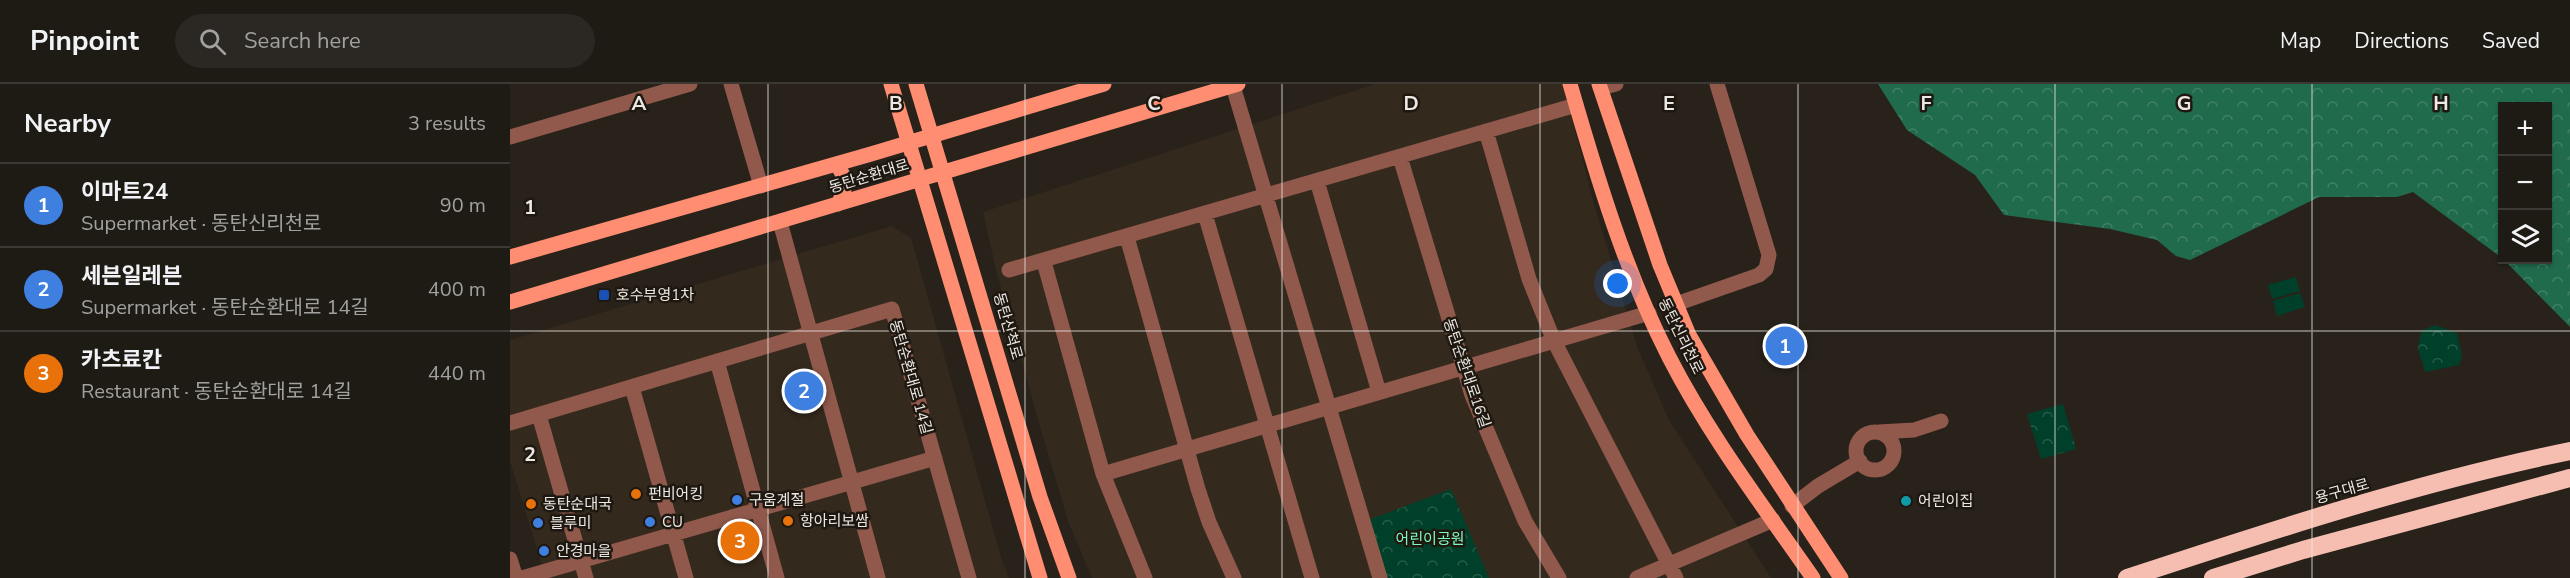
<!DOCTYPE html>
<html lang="en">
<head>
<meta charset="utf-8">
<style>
	body { margin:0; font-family:"Nunito Sans","Noto Sans KR",sans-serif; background:#2b2722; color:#f1f3f6 }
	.controls { position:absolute; right:18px; top:18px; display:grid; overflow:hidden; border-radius:0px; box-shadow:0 2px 4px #0004 }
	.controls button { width:54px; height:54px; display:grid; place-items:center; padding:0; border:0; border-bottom:2px solid #3c3834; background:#1e1a14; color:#f1f3f6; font:30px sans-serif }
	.you { position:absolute; left:1108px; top:200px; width:21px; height:21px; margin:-15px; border:4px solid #fff; border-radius:50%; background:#1a73e8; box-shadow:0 0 0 9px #1a73e833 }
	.badge { display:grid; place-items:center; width:39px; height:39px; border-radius:50%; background:#fe85df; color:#fff; font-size:20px; font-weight:700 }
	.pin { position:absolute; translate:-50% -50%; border:3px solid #fff; box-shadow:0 2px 6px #0006 }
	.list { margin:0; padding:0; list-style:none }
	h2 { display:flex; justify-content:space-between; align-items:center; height:78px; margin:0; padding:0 24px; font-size:26px }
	h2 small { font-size:20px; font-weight:400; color:#a1a1a0 }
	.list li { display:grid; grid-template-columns:39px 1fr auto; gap:18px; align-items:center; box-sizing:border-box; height:84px; padding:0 24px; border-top:2px solid #3c3834 }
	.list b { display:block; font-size:22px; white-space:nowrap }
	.list p { margin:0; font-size:20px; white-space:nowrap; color:#a1a1a0 }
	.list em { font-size:20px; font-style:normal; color:#a1a1a0 }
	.icon { flex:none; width:33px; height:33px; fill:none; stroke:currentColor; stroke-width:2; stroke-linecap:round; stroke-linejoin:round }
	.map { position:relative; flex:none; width:2060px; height:494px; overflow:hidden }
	header { display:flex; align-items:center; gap:36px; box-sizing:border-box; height:84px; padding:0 30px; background:#1e1a14; border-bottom:2px solid #3c3834 }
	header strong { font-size:28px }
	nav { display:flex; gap:33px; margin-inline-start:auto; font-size:21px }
	.search { width:420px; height:54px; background:#2b2722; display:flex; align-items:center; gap:15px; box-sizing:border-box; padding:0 21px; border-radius:33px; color:#a1a1a0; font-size:22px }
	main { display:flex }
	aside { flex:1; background:#1e1a14 }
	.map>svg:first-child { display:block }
</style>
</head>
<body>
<header>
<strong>Pinpoint</strong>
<div class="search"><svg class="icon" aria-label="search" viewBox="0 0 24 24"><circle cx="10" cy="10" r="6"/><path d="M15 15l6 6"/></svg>Search here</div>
<nav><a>Map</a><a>Directions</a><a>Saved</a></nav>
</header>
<main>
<aside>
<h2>Nearby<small>3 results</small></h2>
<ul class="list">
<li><span class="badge" style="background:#3f7fe0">1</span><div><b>이마트24</b><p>Supermarket · 동탄신리천로</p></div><em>90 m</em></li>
<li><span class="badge" style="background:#3f7fe0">2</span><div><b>세븐일레븐</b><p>Supermarket · 동탄순환대로 14길</p></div><em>400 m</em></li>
<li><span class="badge" style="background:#e8710a">3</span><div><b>카츠료칸</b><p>Restaurant · 동탄순환대로 14길</p></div><em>440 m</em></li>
</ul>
</aside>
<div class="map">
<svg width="2060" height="494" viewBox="0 0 2060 494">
	<defs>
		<pattern id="forest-crowns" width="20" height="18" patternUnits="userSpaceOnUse" patternTransform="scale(1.5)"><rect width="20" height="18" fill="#216b4d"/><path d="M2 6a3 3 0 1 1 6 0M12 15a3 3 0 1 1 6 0" fill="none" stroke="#418066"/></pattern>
		<pattern id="park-crowns" width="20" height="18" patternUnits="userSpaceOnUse" patternTransform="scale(1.5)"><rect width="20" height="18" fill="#00402a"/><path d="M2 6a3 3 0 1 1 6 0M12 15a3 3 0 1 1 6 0" fill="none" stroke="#255c49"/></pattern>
	</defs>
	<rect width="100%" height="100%" fill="#28221a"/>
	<path fill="#34291d" d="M 865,0 L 1053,0 L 1084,120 L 1127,262 L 1159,336 L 1261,494 L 582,494 L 558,437 L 532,349 L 486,186 L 473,128 Z
		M 382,142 L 401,154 L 491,473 L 499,494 L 36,494 L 0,377 L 0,256 Z"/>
	<path fill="url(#forest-crowns)" d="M 1368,0 L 2060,0 L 2060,243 L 1994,176 L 2038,176 L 2038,22 L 1992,22 L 1992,174 L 1903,108 L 1887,113 L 1809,113 L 1680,176 L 1666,172 L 1647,156 L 1600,145 L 1494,131 L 1465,91 L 1397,46 Z"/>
	<path fill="url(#park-crowns)" d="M 1925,241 L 1947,249 L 1952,272 L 1949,281 L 1915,288 L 1908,265 L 1911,247 Z
		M 1553,320 L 1566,365 L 1531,375 L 1517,330 Z
		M 941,405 L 979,494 L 875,494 L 858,436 Z"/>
	<path fill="#00402a" d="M 1786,193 L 1790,207 L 1762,215 L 1758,201 Z
		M 1790,209 L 1795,223 L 1767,232 L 1763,217 Z"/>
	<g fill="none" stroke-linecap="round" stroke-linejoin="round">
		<path stroke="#90594c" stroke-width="15" d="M 221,0 L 251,102
			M 723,2 L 870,494
			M 1091,4 L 1106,0
			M 976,47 L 1019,195 L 1044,257 L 1166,494
			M 0,53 L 180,0
			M 890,73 L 962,311 L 1015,437 L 1049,494
			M 807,97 L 869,308
			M 695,130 L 802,494
			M 270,138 L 368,494
			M 617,153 L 688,405 L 699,438 L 724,494
			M 534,178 L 593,390 L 635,494
			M 499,186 L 1066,21
			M 1166,220 L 1249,191 L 1256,185 L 1259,171 L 1207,0
			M 207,277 L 267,494
			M 122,303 L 176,494
			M 29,331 L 76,494
			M 0,339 L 382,225 L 459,494
			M 1369,348 L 1404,346 L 1431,337
			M1346 367a19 19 0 1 1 38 0a19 19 0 1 1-38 0Z
			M 593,390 L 1139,229
			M 1282,422 L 1308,402 L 1350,377
			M 0,475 L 6,494
			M 12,494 L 425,374
			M 1127,494 L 1263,436"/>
		<path stroke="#ff8d72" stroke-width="15" d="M 381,0 L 530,494
			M 406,0 L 530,413 L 559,494
			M 1060,0 C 1087,93 1115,187 1159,273 C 1199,351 1253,422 1303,494
			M 1089,0 L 1150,181 L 1179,251 L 1237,351 L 1331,494
			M 326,80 C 338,95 337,104 328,120
			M 0,173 L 361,70 L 594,0
			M 0,218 L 728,0"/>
		<path stroke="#f6beb1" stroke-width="18" d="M 1617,494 C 1763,446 1909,398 2060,367
			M 1703,494 L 1793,466 L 2060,394"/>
	</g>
	<path fill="none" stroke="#ece8e3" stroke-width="1.5" stroke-opacity="0.55" d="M 258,0 L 258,494M 515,0 L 515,494M 772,0 L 772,494M 1030,0 L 1030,494M 1288,0 L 1288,494M 1545,0 L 1545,494M 1802,0 L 1802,494M 0,247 L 2060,247"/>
	<rect fill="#1a4fb4" stroke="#1e1811" stroke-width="2" x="88" y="205" width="12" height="12" rx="3"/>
	<g fill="#e8710a" stroke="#1e1811" stroke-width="2">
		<circle cx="126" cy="410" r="6"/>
		<circle cx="21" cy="420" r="6"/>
		<circle cx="278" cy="437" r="6"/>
	</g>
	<g fill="#3f7fe0" stroke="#1e1811" stroke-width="2">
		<circle cx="227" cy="416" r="6"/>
		<circle cx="140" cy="438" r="6"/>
		<circle cx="28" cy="439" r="6"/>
		<circle cx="34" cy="467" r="6"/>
	</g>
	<circle fill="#0f9aa8" stroke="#1e1811" stroke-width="2" cx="1396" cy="417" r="6"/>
	<g text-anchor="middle" stroke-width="5" stroke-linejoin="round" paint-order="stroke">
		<g font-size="15" fill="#ece8e3" stroke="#1e1811">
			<text transform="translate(359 92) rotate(-17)" y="5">동탄순환대로</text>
			<text transform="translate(498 242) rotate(74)" y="5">동탄산척로</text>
			<text transform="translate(1171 252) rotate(64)" y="5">동탄신리천로</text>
			<text transform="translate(957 289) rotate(71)" y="5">동탄순환대로16길</text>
			<text transform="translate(401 293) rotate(74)" y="5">동탄순환대로 14길</text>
			<text transform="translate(1832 407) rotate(-16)" y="5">용구대로</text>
		</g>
		<g font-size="15" fill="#ece8e3" stroke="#1e1811" text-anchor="start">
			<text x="106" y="216">호수부영1차</text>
			<text x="138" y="415">펀비어킹</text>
			<text x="239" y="421">구움계절</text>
			<text x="1408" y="422">어린이집</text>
			<text x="33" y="425">동탄순대국</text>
			<text x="290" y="442">항아리보쌈</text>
			<text x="152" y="443">CU</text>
			<text x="40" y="444">블루미</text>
			<text x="46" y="472">안경마을</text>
		</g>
		<g font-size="15" fill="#7af9c1" stroke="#1e1811">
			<text x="920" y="460">어린이공원</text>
		</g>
	</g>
	<g font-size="20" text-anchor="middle" font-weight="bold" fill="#ece8e3" stroke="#1e1811" stroke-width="5" stroke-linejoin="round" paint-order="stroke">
		<text x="129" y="26">A</text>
		<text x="386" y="26">B</text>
		<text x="644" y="26">C</text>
		<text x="901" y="26">D</text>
		<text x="1159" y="26">E</text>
		<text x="1416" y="26">F</text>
		<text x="1674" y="26">G</text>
		<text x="1931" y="26">H</text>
		<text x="20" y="130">1</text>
		<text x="20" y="377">2</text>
	</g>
</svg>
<div class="controls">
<button>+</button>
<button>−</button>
<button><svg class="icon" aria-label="layers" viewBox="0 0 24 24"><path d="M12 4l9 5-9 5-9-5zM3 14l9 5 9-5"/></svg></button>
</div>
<div class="you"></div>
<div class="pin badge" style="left:1275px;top:262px;background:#3f7fe0">1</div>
<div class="pin badge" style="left:294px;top:307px;background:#3f7fe0">2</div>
<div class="pin badge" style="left:230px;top:457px;background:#e8710a">3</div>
</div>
</main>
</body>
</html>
